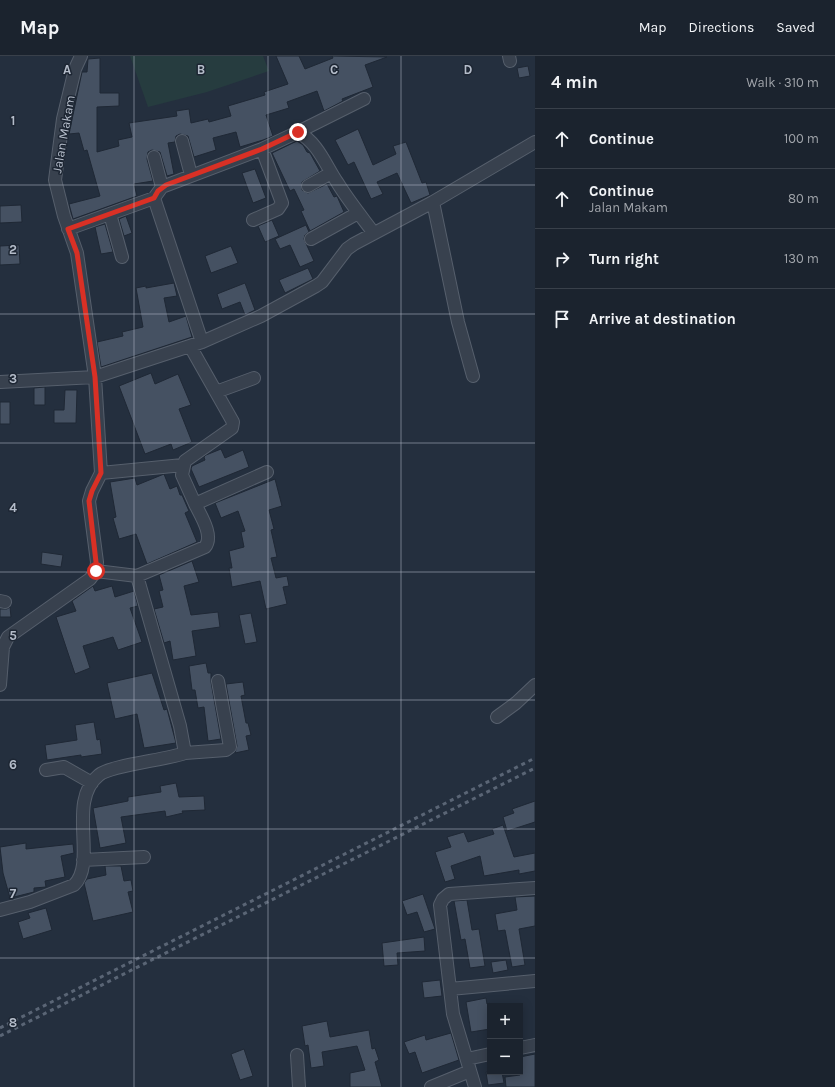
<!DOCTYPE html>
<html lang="en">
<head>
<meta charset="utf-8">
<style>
	body { margin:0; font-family:Karla,sans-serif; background:#242b36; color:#f1f3f6 }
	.controls { position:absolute; right:12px; bottom:12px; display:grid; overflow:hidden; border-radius:0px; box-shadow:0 2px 10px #0003 }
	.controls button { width:36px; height:36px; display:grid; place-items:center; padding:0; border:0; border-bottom:1px solid #39404a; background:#1b232e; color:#f1f3f6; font:20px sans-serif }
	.stop { position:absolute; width:12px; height:12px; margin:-9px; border:3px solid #d93025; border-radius:50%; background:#fff }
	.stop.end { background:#d93025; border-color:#fff; box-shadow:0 1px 4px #0008 }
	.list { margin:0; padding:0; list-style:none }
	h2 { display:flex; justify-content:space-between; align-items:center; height:52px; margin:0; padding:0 16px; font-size:17px }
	h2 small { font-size:13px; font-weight:400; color:#a0a4aa }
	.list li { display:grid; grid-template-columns:26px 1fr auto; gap:12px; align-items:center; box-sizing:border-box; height:60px; padding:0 16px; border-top:1px solid #39404a }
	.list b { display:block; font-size:15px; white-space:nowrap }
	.list p { margin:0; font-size:13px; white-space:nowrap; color:#a0a4aa }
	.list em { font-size:13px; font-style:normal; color:#a0a4aa }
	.icon { flex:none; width:22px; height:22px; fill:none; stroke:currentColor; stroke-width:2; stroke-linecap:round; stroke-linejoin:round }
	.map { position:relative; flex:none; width:535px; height:1031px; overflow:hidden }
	header { display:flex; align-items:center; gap:24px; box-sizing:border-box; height:56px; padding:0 20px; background:#1b232e; border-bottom:1px solid #39404a }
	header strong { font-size:19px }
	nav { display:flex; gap:22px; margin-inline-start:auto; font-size:14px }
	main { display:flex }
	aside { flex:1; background:#1b232e }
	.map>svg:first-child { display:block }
</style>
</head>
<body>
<header>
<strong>Map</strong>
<nav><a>Map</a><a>Directions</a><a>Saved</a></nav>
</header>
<main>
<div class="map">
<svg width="535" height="1031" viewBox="0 0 535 1031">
	<rect width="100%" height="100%" fill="#242f3e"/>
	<path fill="#263c3f" d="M 130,0 L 263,0 L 269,15 L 207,36 L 148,51 Z"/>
	<path fill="#455162" stroke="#1f2835" d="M 276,0 L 299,0 L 305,13 L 333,2 L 332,0 L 387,1 L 365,9 L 373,31 L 342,43 L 343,45 L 324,55 L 317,35 L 287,46 L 289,52 L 266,59 L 273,80 L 263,84 L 240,91 L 236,76 L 213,82 L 216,94 L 194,101 L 188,80 L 180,78 L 176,80 L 175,86 L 168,87 L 174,118 L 167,120 L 160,96 L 152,94 L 148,96 L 147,103 L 153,125 L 134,128 L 137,140 L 73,163 L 69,148 L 100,140 L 87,94 L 84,95 L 79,77 L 69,78 L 82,16 L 87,16 L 88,3 L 100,2 L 100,37 L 119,37 L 119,50 L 97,51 L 97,96 L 119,90 L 118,84 L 132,81 L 129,67 L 177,60 L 176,55 L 189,53 L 191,67 L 208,63 L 209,66 L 231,60 L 228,50 L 265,39 L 264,36 L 288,28 Z
		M 528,10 L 530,20 L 519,22 L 517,12 Z
		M 358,73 L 373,109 L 396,98 L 393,90 L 406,86 L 422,127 L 426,126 L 430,139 L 411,147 L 397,117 L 377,126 L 383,138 L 371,143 L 354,106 L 348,109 L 335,84 Z
		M 297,85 L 303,89 L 307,96 L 310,97 L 320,115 L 302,126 L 302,134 L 308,137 L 327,128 L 334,141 L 337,140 L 344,156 L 310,175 L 301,155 L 304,154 L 294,133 L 290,135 L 272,97 Z
		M 255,113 L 266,142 L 253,147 L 242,117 Z
		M 21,149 L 22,166 L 0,167 L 0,150 Z
		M 126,160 L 132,177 L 124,180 L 119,163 Z
		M 272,164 L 279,180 L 265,186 L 258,170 Z
		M 105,168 L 113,196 L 101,198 L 95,171 Z
		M 306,169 L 309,176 L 305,179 L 304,183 L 314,205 L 300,211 L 290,189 L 280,193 L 275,183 Z
		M 19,189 L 20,208 L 0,209 L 0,190 Z
		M 231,190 L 238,207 L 211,217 L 205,200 Z
		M 308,212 L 313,223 L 285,237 L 279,224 Z
		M 174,227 L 177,240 L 164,242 L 169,266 L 186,260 L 192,281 L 101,311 L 97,286 L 123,280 L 122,276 L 143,271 L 136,232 L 146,230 L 146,232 Z
		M 245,227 L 255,254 L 245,259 L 240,246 L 222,253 L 217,238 Z
		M 151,317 L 155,328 L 178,318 L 191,349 L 179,353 L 192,386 L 173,394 L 171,388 L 145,398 L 119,330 Z
		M 45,331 L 45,349 L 34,349 L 34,332 Z
		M 65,334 L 77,334 L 76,367 L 54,367 L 54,354 L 64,354 Z
		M 0,346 L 10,346 L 10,368 L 0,368 Z
		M 221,393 L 225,402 L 243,394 L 249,411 L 199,431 L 191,413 L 192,410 L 205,404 L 204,401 L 206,399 Z
		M 164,418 L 170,433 L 177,430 L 180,439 L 182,439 L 189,455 L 185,457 L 197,486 L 147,508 L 136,478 L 119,483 L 113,462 L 116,461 L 110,426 L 135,422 L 137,429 Z
		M 275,423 L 282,450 L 269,454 L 274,473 L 271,474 L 277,501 L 271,502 L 276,522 L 287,520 L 289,530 L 283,531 L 287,548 L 266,553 L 260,525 L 232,531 L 229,512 L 232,512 L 229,495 L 244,491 L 241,476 L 245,475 L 238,455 L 221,462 L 215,447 Z
		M 42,496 L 63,499 L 61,511 L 41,508 Z
		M 192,505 L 199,526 L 184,530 L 191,559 L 218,556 L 220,571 L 192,575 L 196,600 L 173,604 L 170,585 L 164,587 L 154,553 L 163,551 L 159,535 L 163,534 L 159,519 Z
		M 93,530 L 95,535 L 112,530 L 115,541 L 134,535 L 138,550 L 130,552 L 142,586 L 118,594 L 113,581 L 83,590 L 90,612 L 75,618 L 56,561 L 76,555 L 72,545 Z
		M 10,551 L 11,561 L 0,561 L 0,553 L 7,553 Z
		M 251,557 L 257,586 L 245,588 L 239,559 Z
		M 206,607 L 208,617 L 211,617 L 211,626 L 221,683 L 208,685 L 204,651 L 198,652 L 195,634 L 192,634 L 189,610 Z
		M 152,617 L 164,654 L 167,653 L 176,687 L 144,692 L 137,658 L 115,663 L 107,627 Z
		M 243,626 L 245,639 L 241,640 L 246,667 L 248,667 L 251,679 L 246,680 L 249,694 L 235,697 L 237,690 L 226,628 Z
		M 94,666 L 97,684 L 100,683 L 102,698 L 81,701 L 81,699 L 47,704 L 45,689 L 77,684 L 75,669 Z
		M 176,727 L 179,741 L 204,740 L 205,754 L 182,755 L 183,757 L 166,761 L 165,755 L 121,761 L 126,787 L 100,792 L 93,752 L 128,745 L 128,741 L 161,736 L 160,730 Z
		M 535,745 L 535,766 L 507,775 L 503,761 L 514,757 L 512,753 Z
		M 503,769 L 514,801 L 535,797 L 535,815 L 519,818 L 519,814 L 484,820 L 480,800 L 451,810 L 455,823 L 445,826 L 435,796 L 451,791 L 447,781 L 464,776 L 468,786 L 494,778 L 492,773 Z
		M 26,787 L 26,793 L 73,788 L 74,797 L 61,800 L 65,821 L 45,825 L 46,831 L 34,832 L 34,836 L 10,842 L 3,817 L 0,791 Z
		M 105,810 L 121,810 L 124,825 L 131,824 L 133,835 L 128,836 L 133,856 L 93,865 L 84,827 L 87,823 L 106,819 Z
		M 423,838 L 435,873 L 424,876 L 417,856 L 407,859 L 402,845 Z
		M 535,840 L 535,870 L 519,873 L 525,909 L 512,911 L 505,874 L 498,875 L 495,858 L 517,854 L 515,841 Z
		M 467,844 L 472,874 L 479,873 L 485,910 L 470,912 L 465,883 L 461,884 L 454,845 Z
		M 46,852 L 52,874 L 23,883 L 18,866 L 30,862 L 28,857 Z
		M 424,881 L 425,895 L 397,897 L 398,909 L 384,910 L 382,887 Z
		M 506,904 L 508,914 L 493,917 L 491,906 Z
		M 440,924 L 442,940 L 424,942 L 422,926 Z
		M 486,942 L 487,948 L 490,947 L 490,973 L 471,976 L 466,946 Z
		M 327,965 L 330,981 L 369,974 L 372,993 L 375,992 L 379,1004 L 375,1006 L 382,1031 L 350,1031 L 350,1017 L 365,1014 L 357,990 L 322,996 L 324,1010 L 311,1012 L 308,989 L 305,990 L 302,970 Z
		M 451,977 L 459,1004 L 422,1017 L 415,996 L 409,998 L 404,986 L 425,979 L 426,984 Z
		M 244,993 L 253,1020 L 240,1024 L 231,998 Z
		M 535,998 L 535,1031 L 506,1031 L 505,1021 L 520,1019 L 520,1001 Z
		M 486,1016 L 502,1016 L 504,1027 L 488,1029 Z"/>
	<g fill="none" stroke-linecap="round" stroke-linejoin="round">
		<defs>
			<path id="street" d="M 81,0 L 75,13 L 63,63 L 55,124 L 64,160 L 77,197 L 95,321 L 101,417 L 92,435 L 89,445 L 97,506 L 96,515
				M 509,0 L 510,5
				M 298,76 L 364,43
				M 182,85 L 191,119
				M 154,101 L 162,131
				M 308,130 L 331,117
				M 433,146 L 458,266 L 473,320
				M 110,158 L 122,201
				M 253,164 L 278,153 L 282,147 L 262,93
				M 68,173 L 154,142
				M 311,183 L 358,157
				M 202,286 L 154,142 L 162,131 L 262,93 L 298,76 C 318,87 325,108 337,126 C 348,144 361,160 373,176
				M 190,290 L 233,366 L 232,372 L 185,405 L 182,419 L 195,448
				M 0,326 L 95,321 L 202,286 L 261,260 L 316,230 L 322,226 L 347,193 L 354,188 L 433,146 L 535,86
				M 216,336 L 254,322
				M 101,417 L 183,409
				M 0,545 L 5,546
				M 0,629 L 3,591 L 8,581 L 90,523 L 96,515 L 137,520
				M 497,661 L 516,647 L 535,629
				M 185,697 L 226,694 L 230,691 L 218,625
				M 46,714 L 64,711 L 92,727
				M 83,804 L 144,801
				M 0,854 L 30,846 L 74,829 C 98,806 66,745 99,719 C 111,709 166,704 185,697 L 180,670 L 137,520 L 205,491 C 214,480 201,460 195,448 L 267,416
				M 450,933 L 535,925
				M 520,992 L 535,989
				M 297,999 L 299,1031
				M 467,1003 L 490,998
				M 431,1031 L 470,1015
				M 475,1031 L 453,958 L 440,849 L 443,843 L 449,838 L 535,832"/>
		</defs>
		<use href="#street" stroke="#565f6c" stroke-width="14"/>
		<use href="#street" stroke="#38414e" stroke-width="12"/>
		<path stroke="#5a6575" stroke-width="3" stroke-dasharray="4 4" stroke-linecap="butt" d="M 0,972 L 535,702
			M 0,980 L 535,712"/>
	</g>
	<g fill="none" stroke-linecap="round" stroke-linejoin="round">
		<path stroke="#d93025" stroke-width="5" d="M 96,515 L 96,506 L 89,445 L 92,435 L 101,417 L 95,321 L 77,197 L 68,173 L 154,142 L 158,135 L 166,129 L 262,93 L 298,76"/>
	</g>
	<path fill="none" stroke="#b4bcc9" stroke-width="1" stroke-opacity="0.55" d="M 134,0 L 134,1031M 268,0 L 268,1031M 401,0 L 401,1031M 0,129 L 535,129M 0,258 L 535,258M 0,387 L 535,387M 0,516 L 535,516M 0,644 L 535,644M 0,773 L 535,773M 0,902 L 535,902"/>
	<g text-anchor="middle" stroke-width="3" stroke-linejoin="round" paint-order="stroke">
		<g font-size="13" fill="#b4bcc9" stroke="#1d2633">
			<text transform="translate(63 78) rotate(-80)" y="5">Jalan Makam</text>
		</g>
	</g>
	<g font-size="13" text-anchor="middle" font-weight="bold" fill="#b4bcc9" stroke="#1d2633" stroke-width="3" stroke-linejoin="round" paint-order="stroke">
		<text x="67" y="18">A</text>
		<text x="201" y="18">B</text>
		<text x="334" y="18">C</text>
		<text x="468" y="18">D</text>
		<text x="13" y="69">1</text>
		<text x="13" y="198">2</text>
		<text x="13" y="327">3</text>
		<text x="13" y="456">4</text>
		<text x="13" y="584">5</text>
		<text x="13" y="713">6</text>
		<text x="13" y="842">7</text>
		<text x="13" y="971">8</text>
	</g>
</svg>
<div class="controls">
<button>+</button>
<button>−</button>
</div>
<div class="stop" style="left:96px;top:515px"></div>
<div class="stop end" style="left:298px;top:76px"></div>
</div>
<aside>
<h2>4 min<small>Walk · 310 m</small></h2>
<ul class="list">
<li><svg class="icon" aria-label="ahead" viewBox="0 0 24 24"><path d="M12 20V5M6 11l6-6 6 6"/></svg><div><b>Continue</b></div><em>100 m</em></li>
<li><svg class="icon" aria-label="ahead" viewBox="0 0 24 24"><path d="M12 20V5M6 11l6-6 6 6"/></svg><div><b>Continue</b><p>Jalan Makam</p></div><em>80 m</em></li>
<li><svg class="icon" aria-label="right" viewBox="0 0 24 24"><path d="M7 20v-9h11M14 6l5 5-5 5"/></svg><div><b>Turn right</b></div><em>130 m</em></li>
<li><svg class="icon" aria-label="arrive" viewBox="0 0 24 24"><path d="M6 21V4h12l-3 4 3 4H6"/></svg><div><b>Arrive at destination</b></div></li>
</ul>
</aside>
</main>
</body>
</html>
